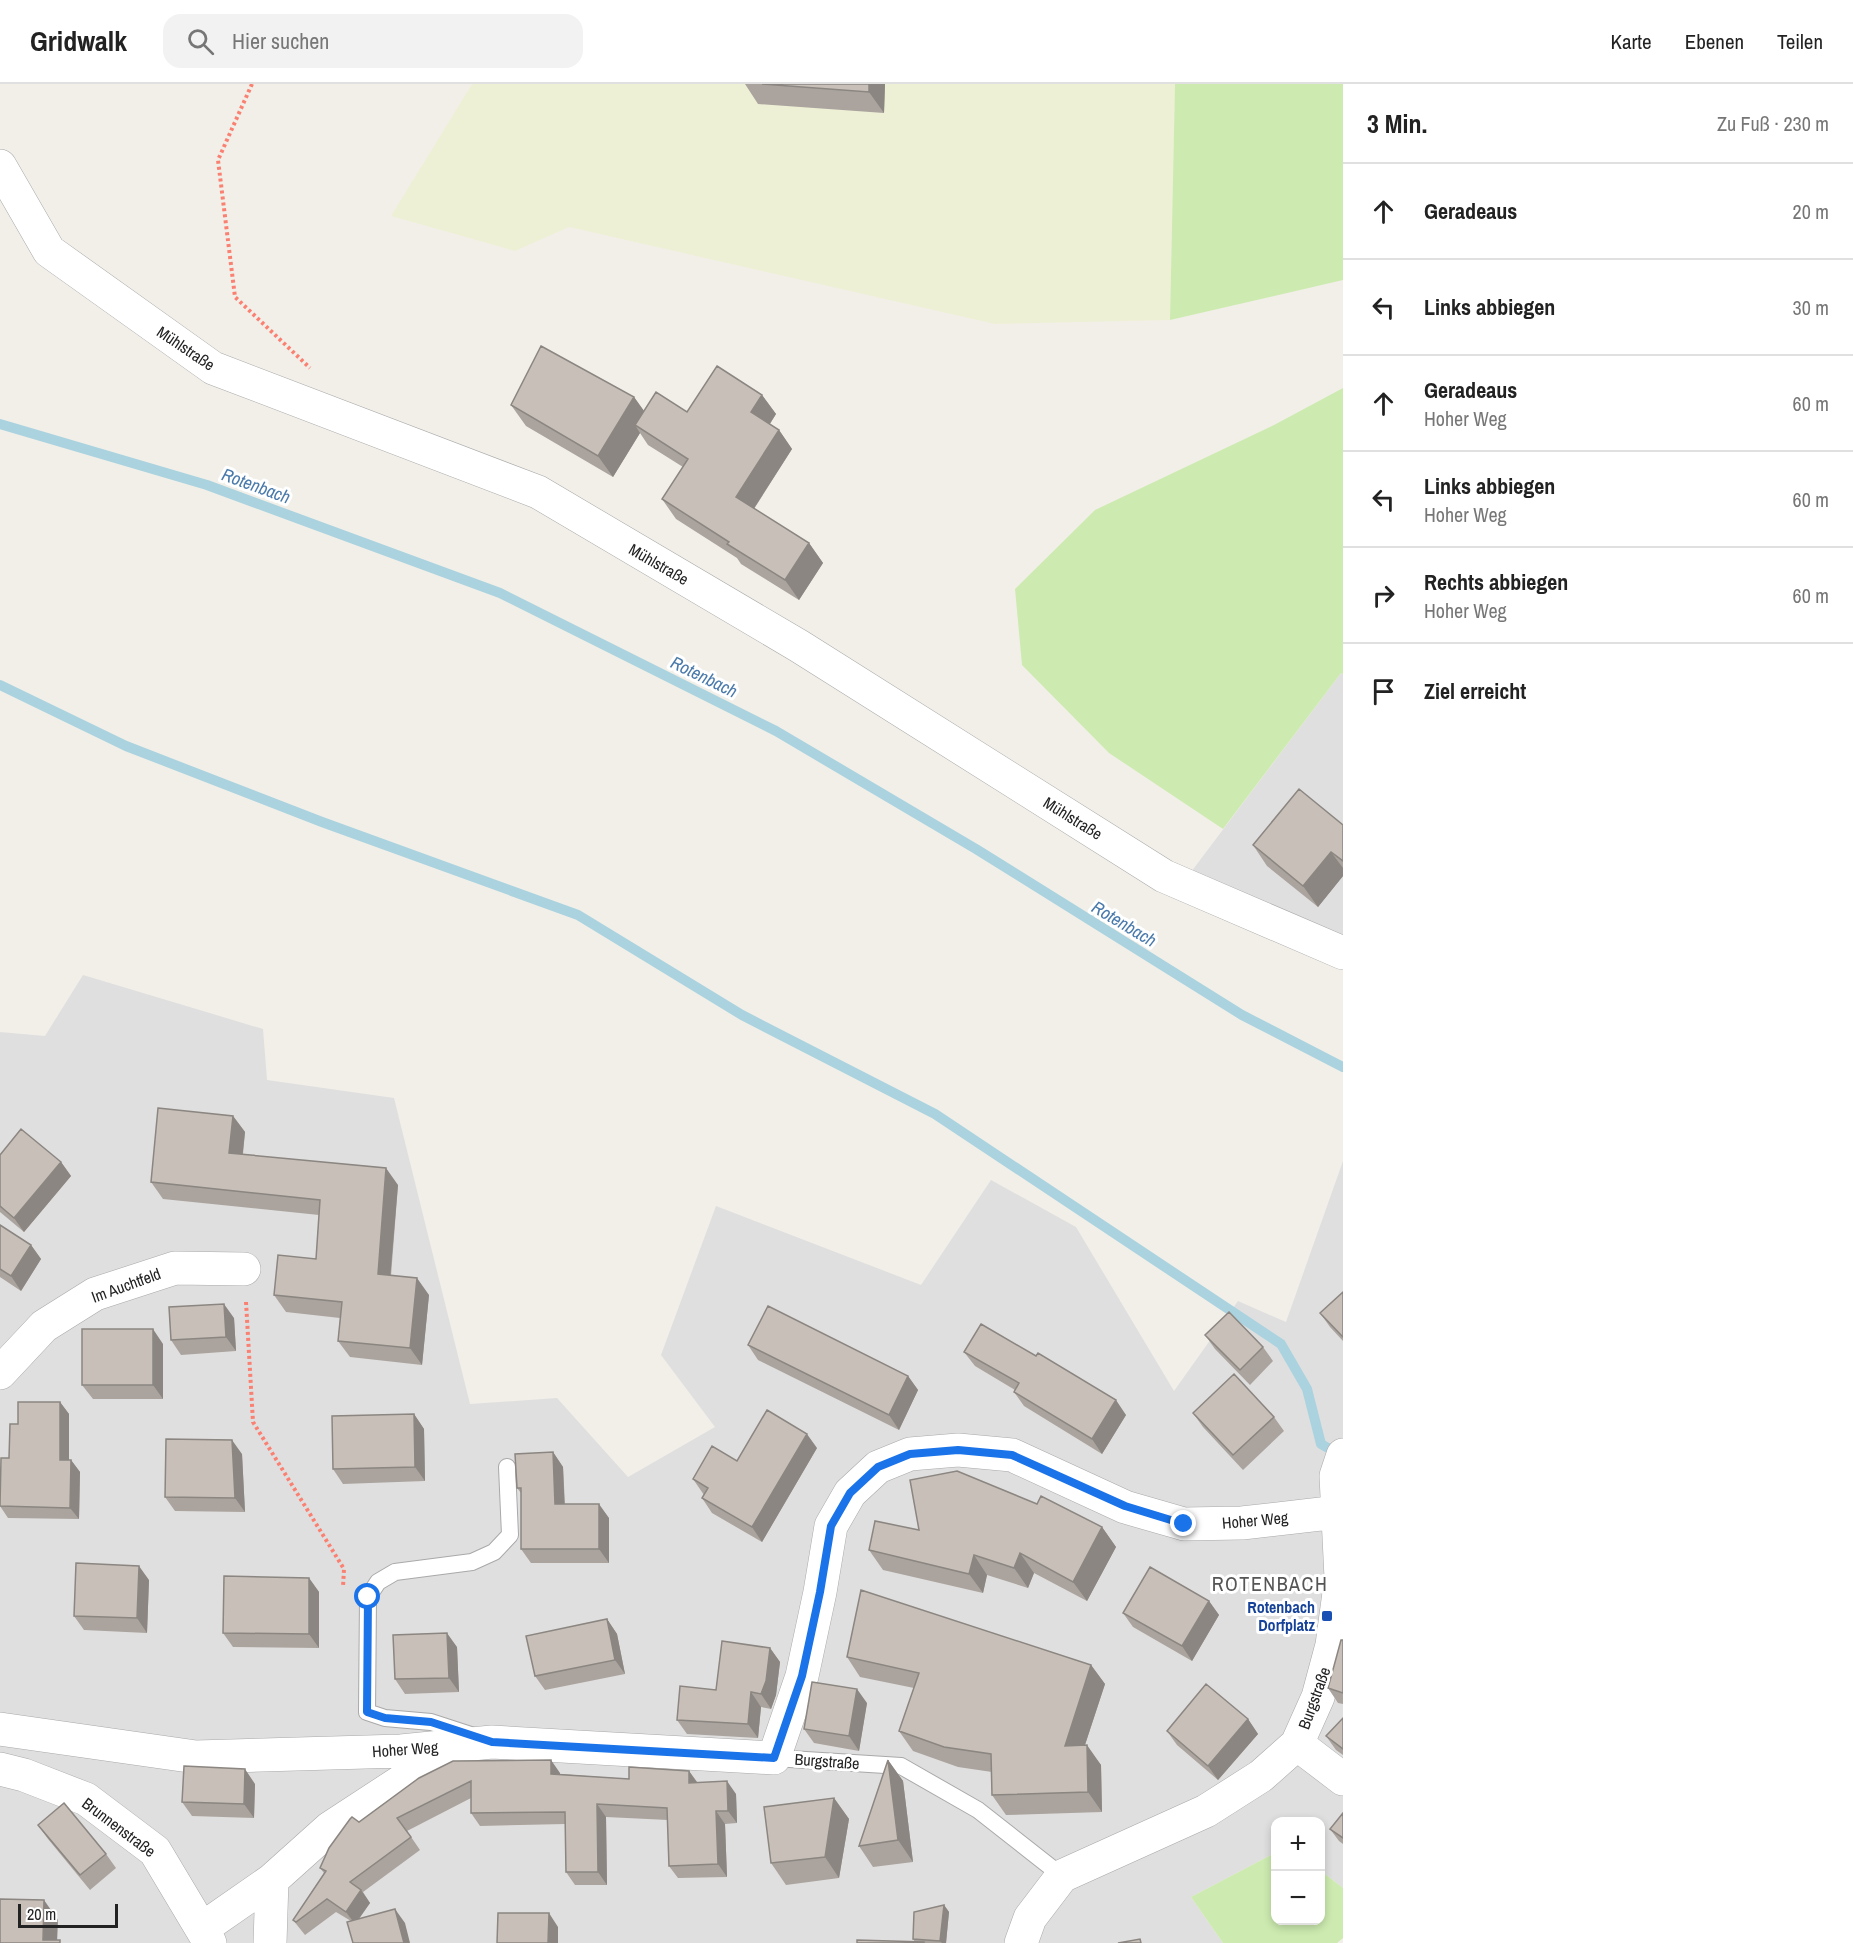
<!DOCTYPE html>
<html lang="de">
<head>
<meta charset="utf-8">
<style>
	body { margin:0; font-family:"Archivo Narrow",sans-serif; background:#f2f2f2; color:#222 }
	.controls { position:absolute; right:18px; bottom:18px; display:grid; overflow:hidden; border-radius:12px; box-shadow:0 3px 9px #0003 }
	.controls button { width:54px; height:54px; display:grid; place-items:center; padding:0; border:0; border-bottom:2px solid #e0e0e0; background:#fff; color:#222; font:30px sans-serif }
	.scale { position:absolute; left:18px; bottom:15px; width:100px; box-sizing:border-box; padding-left:6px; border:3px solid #222; border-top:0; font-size:16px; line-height:21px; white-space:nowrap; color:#222; -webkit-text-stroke:4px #fff; paint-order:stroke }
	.stop { position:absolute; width:18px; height:18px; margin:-14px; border:4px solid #1a73e8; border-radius:50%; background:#fff }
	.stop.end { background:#1a73e8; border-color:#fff; box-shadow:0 2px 6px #0008 }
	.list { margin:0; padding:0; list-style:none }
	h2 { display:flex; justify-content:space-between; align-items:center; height:78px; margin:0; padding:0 24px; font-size:26px }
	h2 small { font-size:20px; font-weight:400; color:#767676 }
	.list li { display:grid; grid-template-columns:39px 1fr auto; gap:18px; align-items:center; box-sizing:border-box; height:96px; padding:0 24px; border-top:2px solid #e0e0e0 }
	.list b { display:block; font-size:22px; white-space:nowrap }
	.list p { margin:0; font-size:20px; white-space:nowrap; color:#767676 }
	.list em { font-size:20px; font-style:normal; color:#767676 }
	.icon { flex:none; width:33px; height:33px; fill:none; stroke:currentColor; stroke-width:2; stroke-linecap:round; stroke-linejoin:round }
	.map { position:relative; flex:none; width:1343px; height:1859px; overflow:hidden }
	header { display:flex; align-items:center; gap:36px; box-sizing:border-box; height:84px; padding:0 30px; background:#fff; border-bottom:2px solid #e0e0e0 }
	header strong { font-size:28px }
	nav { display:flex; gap:33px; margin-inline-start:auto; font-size:21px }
	.search { width:420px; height:54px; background:#f2f2f2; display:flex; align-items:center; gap:15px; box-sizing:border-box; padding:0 21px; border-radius:18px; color:#767676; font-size:22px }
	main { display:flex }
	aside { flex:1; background:#fff }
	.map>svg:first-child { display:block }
</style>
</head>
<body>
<header>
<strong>Gridwalk</strong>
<div class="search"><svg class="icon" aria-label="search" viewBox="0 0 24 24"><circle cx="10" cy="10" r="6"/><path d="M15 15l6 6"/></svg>Hier suchen</div>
<nav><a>Karte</a><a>Ebenen</a><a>Teilen</a></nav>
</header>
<main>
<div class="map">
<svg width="1343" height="1859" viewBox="0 0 1343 1859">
	<rect width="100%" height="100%" fill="#f2efe9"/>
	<path fill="#e0dfdf" d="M 1341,589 L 1343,590 L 1343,870 L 1185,796 Z
		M 83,891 L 263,945 L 267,996 L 394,1014 L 470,1320 L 557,1314 L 628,1393 L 715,1343 L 661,1271 L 716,1122 L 921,1201 L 991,1096 L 1076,1143 L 1174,1307 L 1238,1217 L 1286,1238 L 1343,1077 L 1343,1804 L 1321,1787 L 1320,1738 L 1276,1738 L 1275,1769 L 1191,1813 L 1223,1859 L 0,1859 L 0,948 L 45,952 Z"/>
	<path fill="#eef0d5" d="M 472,0 L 1175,0 L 1170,236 L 995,240 L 569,143 L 515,167 L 391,132 Z"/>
	<path fill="#cdebb0" d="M 1175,0 L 1343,0 L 1343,196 L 1170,236 Z
		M 1343,304 L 1343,590 L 1341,589 L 1223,745 L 1109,669 L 1022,581 L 1015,505 L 1095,426 L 1274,341 Z
		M 1275,1769 L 1276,1836 L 1320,1836 L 1321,1787 L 1343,1804 L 1343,1854 L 1337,1859 L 1223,1859 L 1191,1813 Z"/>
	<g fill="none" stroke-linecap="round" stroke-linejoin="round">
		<path stroke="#aad3df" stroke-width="10" d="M 0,340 L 207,401 L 500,509 L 776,647 L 976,765 L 1242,931 L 1343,983
			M 0,601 L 126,662 L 322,738 L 578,831 L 742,931 L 935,1030 L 1281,1260 L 1307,1305 L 1321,1360 L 1340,1371"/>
		<defs>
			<path id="lane" d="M 474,1652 L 431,1638 L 385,1634 L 367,1628 L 368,1513 L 378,1498 L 395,1488 L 472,1478 L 494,1468 L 510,1451 L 507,1383
				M 774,1674 L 901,1682 L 978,1726 L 1062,1792"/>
			<path id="street" d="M 0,82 L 49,167 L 213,284 L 538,408 L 799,562 L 1164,792 L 1343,869
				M 0,1289 L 44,1242 L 95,1210 L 175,1184 L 244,1185
				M 0,1645 L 196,1673 L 401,1667 L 492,1658 L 774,1674 L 802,1592 L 820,1508 L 831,1442 L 850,1409 L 878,1383 L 910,1370 L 958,1366 L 1012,1371 L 1125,1423 L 1184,1440 L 1242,1439 L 1338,1428
				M 1297,1660 L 1343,1695
				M 0,1685 L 24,1691 L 86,1715 L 155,1767 L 210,1859
				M 203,1844 L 272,1796
				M 270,1859 L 272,1796 L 330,1744 L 405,1695 L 462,1670
				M 1021,1859 L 1030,1834 L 1062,1792 L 1206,1727 L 1261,1692 L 1297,1660 L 1318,1613 L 1332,1561 L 1341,1494 L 1336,1392 L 1343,1371"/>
		</defs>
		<use href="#lane" stroke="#a9a9a9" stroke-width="18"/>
		<use href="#street" stroke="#a9a9a9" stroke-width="34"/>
		<path stroke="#fa8072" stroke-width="4" stroke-dasharray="3 3" stroke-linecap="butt" d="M 252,0 L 218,76 L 235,213 L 310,284
			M 246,1218 L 253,1338 L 344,1485 L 343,1503"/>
		<use href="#lane" stroke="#fff" stroke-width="16"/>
		<use href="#street" stroke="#fff" stroke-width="33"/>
	</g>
	<path fill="#aba49e" d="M 745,0 L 885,0 L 884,29 L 758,20 Z
		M 762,311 L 776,330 L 770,340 L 779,346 L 792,365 L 754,425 L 809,459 L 823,479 L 799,516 L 741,480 L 737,474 L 676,435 L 662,415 L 683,383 L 648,361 L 640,349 L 613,393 L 526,342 L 511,321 L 634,313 L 644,327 L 687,328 Z
		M 1343,741 L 1343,792 L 1318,823 L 1267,782 L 1253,761 Z
		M 233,1032 L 245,1048 L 243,1070 L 398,1101 L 391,1192 L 429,1211 L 422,1281 L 350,1273 L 338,1257 L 340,1234 L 286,1228 L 274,1211 L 316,1175 L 319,1131 L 163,1115 L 151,1098 Z
		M 0,1071 L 61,1078 L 71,1092 L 24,1148 L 0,1128 Z
		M 0,1141 L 31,1161 L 41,1175 L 21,1207 L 0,1193 Z
		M 1343,1208 L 1343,1257 L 1330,1243 L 1320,1229 Z
		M 234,1234 L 236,1267 L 181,1271 L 171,1256 Z
		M 1205,1251 L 1263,1263 L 1273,1277 L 1250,1301 L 1215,1265 Z
		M 163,1260 L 163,1315 L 93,1315 L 82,1301 Z
		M 748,1261 L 908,1292 L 918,1306 L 899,1346 L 758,1276 Z
		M 964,1268 L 1126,1331 L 1102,1370 L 1024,1322 L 1014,1308 L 1015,1306 L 975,1282 Z
		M 60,1318 L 69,1330 L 69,1376 L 71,1376 L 80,1388 L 79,1435 L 8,1434 L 0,1422 L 9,1374 L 18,1340 Z
		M 1193,1329 L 1274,1333 L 1284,1347 L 1243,1386 L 1203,1343 Z
		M 414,1330 L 424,1345 L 425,1397 L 343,1400 L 333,1385 Z
		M 817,1364 L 762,1458 L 712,1429 L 702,1414 L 704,1411 L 693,1395 L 737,1377 Z
		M 553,1368 L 563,1383 L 565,1420 L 609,1434 L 609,1479 L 531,1479 L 521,1465 L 521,1409 L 517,1404 Z
		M 242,1370 L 245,1428 L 175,1427 L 165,1413 Z
		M 1037,1420 L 1102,1443 L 1116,1463 L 1087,1517 L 1034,1489 L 1028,1504 L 987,1491 L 983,1509 L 883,1486 L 869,1466 L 919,1446 Z
		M 309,1494 L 319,1508 L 319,1564 L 233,1563 L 223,1549 Z
		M 149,1496 L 147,1549 L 84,1546 L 74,1532 Z
		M 1209,1517 L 1219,1531 L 1192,1577 L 1133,1543 L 1123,1529 Z
		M 607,1535 L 617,1550 L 625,1590 L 545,1606 L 535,1592 Z
		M 1343,1556 L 1343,1620 L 1338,1619 L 1328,1604 Z
		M 457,1563 L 459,1608 L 405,1610 L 395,1595 Z
		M 770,1564 L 780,1578 L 776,1611 L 771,1625 L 761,1623 L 758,1654 L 687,1650 L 677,1636 Z
		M 847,1573 L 1091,1581 L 1105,1600 L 1085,1661 L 1101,1681 L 1102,1728 L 1006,1731 L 992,1711 L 992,1688 L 958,1683 L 913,1667 L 899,1647 L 914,1604 L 860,1593 Z
		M 867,1619 L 859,1667 L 814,1659 L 804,1645 Z
		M 1343,1634 L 1343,1671 L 1336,1666 L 1326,1652 Z
		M 1248,1635 L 1258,1650 L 1218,1696 L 1177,1661 L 1167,1647 Z
		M 888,1676 L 903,1697 L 913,1778 L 873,1783 L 859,1762 Z
		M 689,1687 L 698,1699 L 736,1710 L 737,1739 L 725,1740 L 727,1793 L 678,1794 L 669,1782 L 668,1736 L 606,1733 L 607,1801 L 575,1801 L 566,1788 L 565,1740 L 480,1742 L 471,1729 L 471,1714 L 407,1747 L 420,1766 L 363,1808 L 370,1819 L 359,1835 L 405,1839 L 351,1837 L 336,1828 L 305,1851 L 293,1836 L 324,1789 L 320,1784 L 359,1738 L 419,1694 L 560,1689 L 560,1690 L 629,1695 Z
		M 255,1700 L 254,1734 L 192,1732 L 182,1718 Z
		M 834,1714 L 849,1735 L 839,1794 L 786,1801 L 771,1779 Z
		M 1343,1729 L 1343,1760 L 1339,1757 L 1330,1745 Z
		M 38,1741 L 106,1770 L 116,1784 L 90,1806 L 48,1755 Z
		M 944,1821 L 949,1828 L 946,1859 L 857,1859 L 915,1858 L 913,1855 Z"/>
	<path fill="#8b8681" d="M 869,0 L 885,0 L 884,29 L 869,8 Z
		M 762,311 L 776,330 L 765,347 L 751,328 Z
		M 634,313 L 649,334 L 635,341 L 640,349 L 613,393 L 598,372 Z
		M 779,346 L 792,365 L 749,432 L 736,413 Z
		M 809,459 L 823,479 L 799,516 L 785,496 Z
		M 1331,768 L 1343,784 L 1343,792 L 1318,823 L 1303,802 Z
		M 233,1032 L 245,1048 L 241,1085 L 229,1069 Z
		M 61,1078 L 71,1092 L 24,1148 L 14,1134 Z
		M 386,1084 L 398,1101 L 389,1207 L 378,1190 Z
		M 31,1161 L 41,1175 L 21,1207 L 11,1192 Z
		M 417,1194 L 429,1211 L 422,1281 L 410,1264 Z
		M 224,1220 L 234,1234 L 236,1267 L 226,1253 Z
		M 153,1245 L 163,1260 L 163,1315 L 153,1301 Z
		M 908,1292 L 918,1306 L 899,1346 L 889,1331 Z
		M 1116,1316 L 1126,1331 L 1102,1370 L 1092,1355 Z
		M 60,1318 L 69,1330 L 69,1387 L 60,1376 Z
		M 414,1330 L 424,1345 L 425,1397 L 415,1383 Z
		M 807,1350 L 817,1364 L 762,1458 L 752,1443 Z
		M 232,1356 L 242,1370 L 245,1428 L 235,1414 Z
		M 553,1368 L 563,1383 L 565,1434 L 555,1420 Z
		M 71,1376 L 80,1388 L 79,1435 L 70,1424 Z
		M 599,1420 L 609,1434 L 609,1479 L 599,1465 Z
		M 1102,1443 L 1116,1463 L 1087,1517 L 1073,1498 Z
		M 1020,1469 L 1034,1489 L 1028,1504 L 1014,1484 Z
		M 974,1471 L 987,1491 L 983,1509 L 969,1490 Z
		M 139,1482 L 149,1496 L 147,1549 L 137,1534 Z
		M 309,1494 L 319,1508 L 319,1564 L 309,1550 Z
		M 1209,1517 L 1219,1531 L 1192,1577 L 1182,1562 Z
		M 607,1535 L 617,1550 L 625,1590 L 615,1576 Z
		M 447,1549 L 457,1563 L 459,1608 L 449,1594 Z
		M 770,1564 L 780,1578 L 776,1611 L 771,1625 L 761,1610 Z
		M 1091,1581 L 1105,1600 L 1078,1682 L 1065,1662 Z
		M 857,1605 L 867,1619 L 859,1667 L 849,1652 Z
		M 751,1608 L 761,1623 L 758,1654 L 748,1640 Z
		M 1248,1635 L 1258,1650 L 1218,1696 L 1208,1682 Z
		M 1087,1661 L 1101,1681 L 1102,1728 L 1088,1708 Z
		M 551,1676 L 560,1689 L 560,1703 L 551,1690 Z
		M 888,1676 L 903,1697 L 913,1778 L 898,1756 Z
		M 245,1685 L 255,1700 L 254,1734 L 244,1720 Z
		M 689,1687 L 698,1700 L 689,1699 Z
		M 727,1697 L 736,1710 L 737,1739 L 728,1727 Z
		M 834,1714 L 849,1735 L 839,1794 L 825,1773 Z
		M 597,1720 L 606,1733 L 607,1801 L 598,1788 Z
		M 716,1727 L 725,1740 L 727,1793 L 718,1780 Z
		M 361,1806 L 370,1819 L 355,1840 L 346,1828 Z
		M 44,1816 L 58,1836 L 57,1859 L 43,1856 Z
		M 944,1821 L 949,1828 L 946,1859 L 942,1859 L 940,1857 Z
		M 395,1825 L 405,1839 L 410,1859 L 404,1859 Z
		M 549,1829 L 558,1843 L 558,1859 L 548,1859 Z"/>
	<path fill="#c7bfb8" stroke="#8b8681" stroke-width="1.5" d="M 762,0 L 869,0 L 869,8 Z
		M 541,262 L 634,313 L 598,372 L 511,321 Z
		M 717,282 L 762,311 L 751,328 L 779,346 L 736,413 L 809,459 L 785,496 L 727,460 L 729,458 L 662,415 L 688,375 L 635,341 L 656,308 L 687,328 Z
		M 1299,705 L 1343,741 L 1343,777 L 1331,768 L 1303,802 L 1253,761 Z
		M 158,1024 L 233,1032 L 229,1069 L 386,1084 L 378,1190 L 417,1194 L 410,1264 L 338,1257 L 342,1218 L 274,1211 L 278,1171 L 316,1175 L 320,1116 L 151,1098 Z
		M 21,1045 L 61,1078 L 14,1134 L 0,1122 L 0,1071 Z
		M 0,1141 L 31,1161 L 11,1192 L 0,1185 Z
		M 1343,1208 L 1343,1253 L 1320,1229 Z
		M 224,1220 L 226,1253 L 171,1256 L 169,1223 Z
		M 768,1222 L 908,1292 L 889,1331 L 748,1261 Z
		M 1229,1228 L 1263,1263 L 1240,1286 L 1205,1251 Z
		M 981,1240 L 1036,1272 L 1038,1269 L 1116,1316 L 1092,1355 L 1014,1308 L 1019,1299 L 964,1268 Z
		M 82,1245 L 153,1245 L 153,1301 L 82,1301 Z
		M 1234,1290 L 1274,1333 L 1233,1371 L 1193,1329 Z
		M 18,1318 L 60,1318 L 60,1376 L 71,1376 L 70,1424 L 0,1422 L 1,1374 L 9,1374 L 10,1340 L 18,1340 Z
		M 767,1326 L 807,1350 L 752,1443 L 702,1414 L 708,1404 L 693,1395 L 712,1362 L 737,1377 Z
		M 414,1330 L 415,1383 L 333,1385 L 332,1332 Z
		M 166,1355 L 232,1356 L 235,1414 L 165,1413 Z
		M 553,1368 L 555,1420 L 599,1420 L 599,1465 L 521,1465 L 521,1404 L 517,1404 L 515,1370 Z
		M 957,1387 L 1037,1420 L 1041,1412 L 1102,1443 L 1073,1498 L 1020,1469 L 1014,1484 L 974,1471 L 969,1490 L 869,1466 L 875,1437 L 919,1446 L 910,1396 Z
		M 76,1479 L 139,1482 L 137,1534 L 74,1532 Z
		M 1150,1483 L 1209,1517 L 1182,1562 L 1123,1529 Z
		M 224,1492 L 309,1494 L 309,1550 L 223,1549 Z
		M 861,1506 L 1091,1581 L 1065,1662 L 1087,1661 L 1088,1708 L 992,1711 L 991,1670 L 944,1663 L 899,1647 L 919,1589 L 847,1573 Z
		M 607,1535 L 615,1576 L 535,1592 L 526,1552 Z
		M 447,1549 L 449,1594 L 395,1595 L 393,1551 Z
		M 1341,1556 L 1343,1556 L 1343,1609 L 1328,1604 Z
		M 722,1557 L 770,1564 L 766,1597 L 761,1610 L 751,1608 L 748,1640 L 677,1636 L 680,1602 L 716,1606 Z
		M 812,1598 L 857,1605 L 849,1652 L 804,1645 Z
		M 1206,1600 L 1248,1635 L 1208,1682 L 1167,1647 Z
		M 1343,1634 L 1343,1665 L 1326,1652 Z
		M 551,1676 L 551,1690 L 629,1695 L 629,1683 L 689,1687 L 689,1699 L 727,1697 L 728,1727 L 716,1727 L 718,1780 L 669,1782 L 667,1724 L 597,1720 L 598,1788 L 566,1788 L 565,1728 L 471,1729 L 471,1697 L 397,1734 L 411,1753 L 350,1798 L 361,1806 L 346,1828 L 327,1815 L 296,1838 L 293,1836 L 326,1787 L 320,1784 L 329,1764 L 350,1735 L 352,1733 L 359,1738 L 419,1694 L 453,1677 Z
		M 888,1676 L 898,1756 L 859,1762 Z
		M 184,1682 L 245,1685 L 244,1720 L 182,1718 Z
		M 834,1714 L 825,1773 L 771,1779 L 764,1723 Z
		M 64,1719 L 106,1770 L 80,1791 L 38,1741 Z
		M 1343,1729 L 1343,1754 L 1330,1745 Z
		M 0,1815 L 44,1816 L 43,1856 L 60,1856 L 60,1859 L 0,1859 Z
		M 944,1821 L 940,1857 L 913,1855 L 914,1828 Z
		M 395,1825 L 404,1859 L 353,1859 L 347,1838 Z
		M 498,1829 L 549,1829 L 548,1859 L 497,1859 Z
		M 1140,1855 L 1141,1859 L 1118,1859 Z
		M 857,1856 L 924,1858 L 924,1859 L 857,1859 Z"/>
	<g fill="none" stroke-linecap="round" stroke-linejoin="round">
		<path stroke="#1a73e8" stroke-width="8" d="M 368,1513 L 367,1628 L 385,1634 L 431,1638 L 492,1658 L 774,1674 L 802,1592 L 820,1508 L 831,1442 L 850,1409 L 878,1383 L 910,1370 L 958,1366 L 1012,1371 L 1125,1422 L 1184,1440"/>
	</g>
	<rect fill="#1a4fb4" stroke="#fff" stroke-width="2" x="1321" y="1526" width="12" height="12" rx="3"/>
	<g text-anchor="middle" stroke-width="6" stroke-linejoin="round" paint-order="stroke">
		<g font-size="16" fill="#222" stroke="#fff">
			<text transform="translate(186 264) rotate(34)" y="6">Mühlstraße</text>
			<text transform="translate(659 480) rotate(30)" y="6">Mühlstraße</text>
			<text transform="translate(1073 734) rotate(32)" y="6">Mühlstraße</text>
			<text transform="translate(126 1201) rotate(-20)" y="6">Im Auchtfeld</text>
			<text transform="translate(1255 1436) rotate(-5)" y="6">Hoher Weg</text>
			<text transform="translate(1314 1614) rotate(-70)" y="6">Burgstraße</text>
			<text transform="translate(405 1665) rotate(-4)" y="6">Hoher Weg</text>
			<text transform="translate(827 1677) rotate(4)" y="6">Burgstraße</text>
			<text transform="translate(119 1743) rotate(37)" y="6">Brunnenstraße</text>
		</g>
		<g font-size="16" font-weight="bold" fill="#164399" stroke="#fff" text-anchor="end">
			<text x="1315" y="1529">Rotenbach<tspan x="1315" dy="18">Dorfplatz</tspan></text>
		</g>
		<g font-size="18" font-style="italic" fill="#4a7aab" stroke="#fff">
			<text transform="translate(256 402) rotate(20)" y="6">Rotenbach</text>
			<text transform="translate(704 593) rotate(26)" y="6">Rotenbach</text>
			<text transform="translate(1124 840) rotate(31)" y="6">Rotenbach</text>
		</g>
		<g font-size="20" letter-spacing="1.5" fill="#555" stroke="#fff">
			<text x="1270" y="1507">ROTENBACH</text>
		</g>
	</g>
</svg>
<div class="controls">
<button>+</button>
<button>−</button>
</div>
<div class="scale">20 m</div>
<div class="stop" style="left:368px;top:1513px"></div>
<div class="stop end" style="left:1184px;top:1440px"></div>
</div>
<aside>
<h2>3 Min.<small>Zu Fuß · 230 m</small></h2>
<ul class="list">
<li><svg class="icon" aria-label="ahead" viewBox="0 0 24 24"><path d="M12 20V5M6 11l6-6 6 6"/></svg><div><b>Geradeaus</b></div><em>20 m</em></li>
<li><svg class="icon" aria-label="left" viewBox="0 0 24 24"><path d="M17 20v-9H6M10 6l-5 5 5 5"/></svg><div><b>Links abbiegen</b></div><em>30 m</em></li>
<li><svg class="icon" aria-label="ahead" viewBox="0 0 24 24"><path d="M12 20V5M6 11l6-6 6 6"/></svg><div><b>Geradeaus</b><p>Hoher Weg</p></div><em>60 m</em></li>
<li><svg class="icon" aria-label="left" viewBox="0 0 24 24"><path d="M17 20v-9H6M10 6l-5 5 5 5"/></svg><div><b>Links abbiegen</b><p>Hoher Weg</p></div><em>60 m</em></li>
<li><svg class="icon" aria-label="right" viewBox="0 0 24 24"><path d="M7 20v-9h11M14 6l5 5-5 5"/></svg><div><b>Rechts abbiegen</b><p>Hoher Weg</p></div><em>60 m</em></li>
<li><svg class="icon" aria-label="arrive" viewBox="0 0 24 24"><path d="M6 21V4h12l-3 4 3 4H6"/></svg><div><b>Ziel erreicht</b></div></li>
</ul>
</aside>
</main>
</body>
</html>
